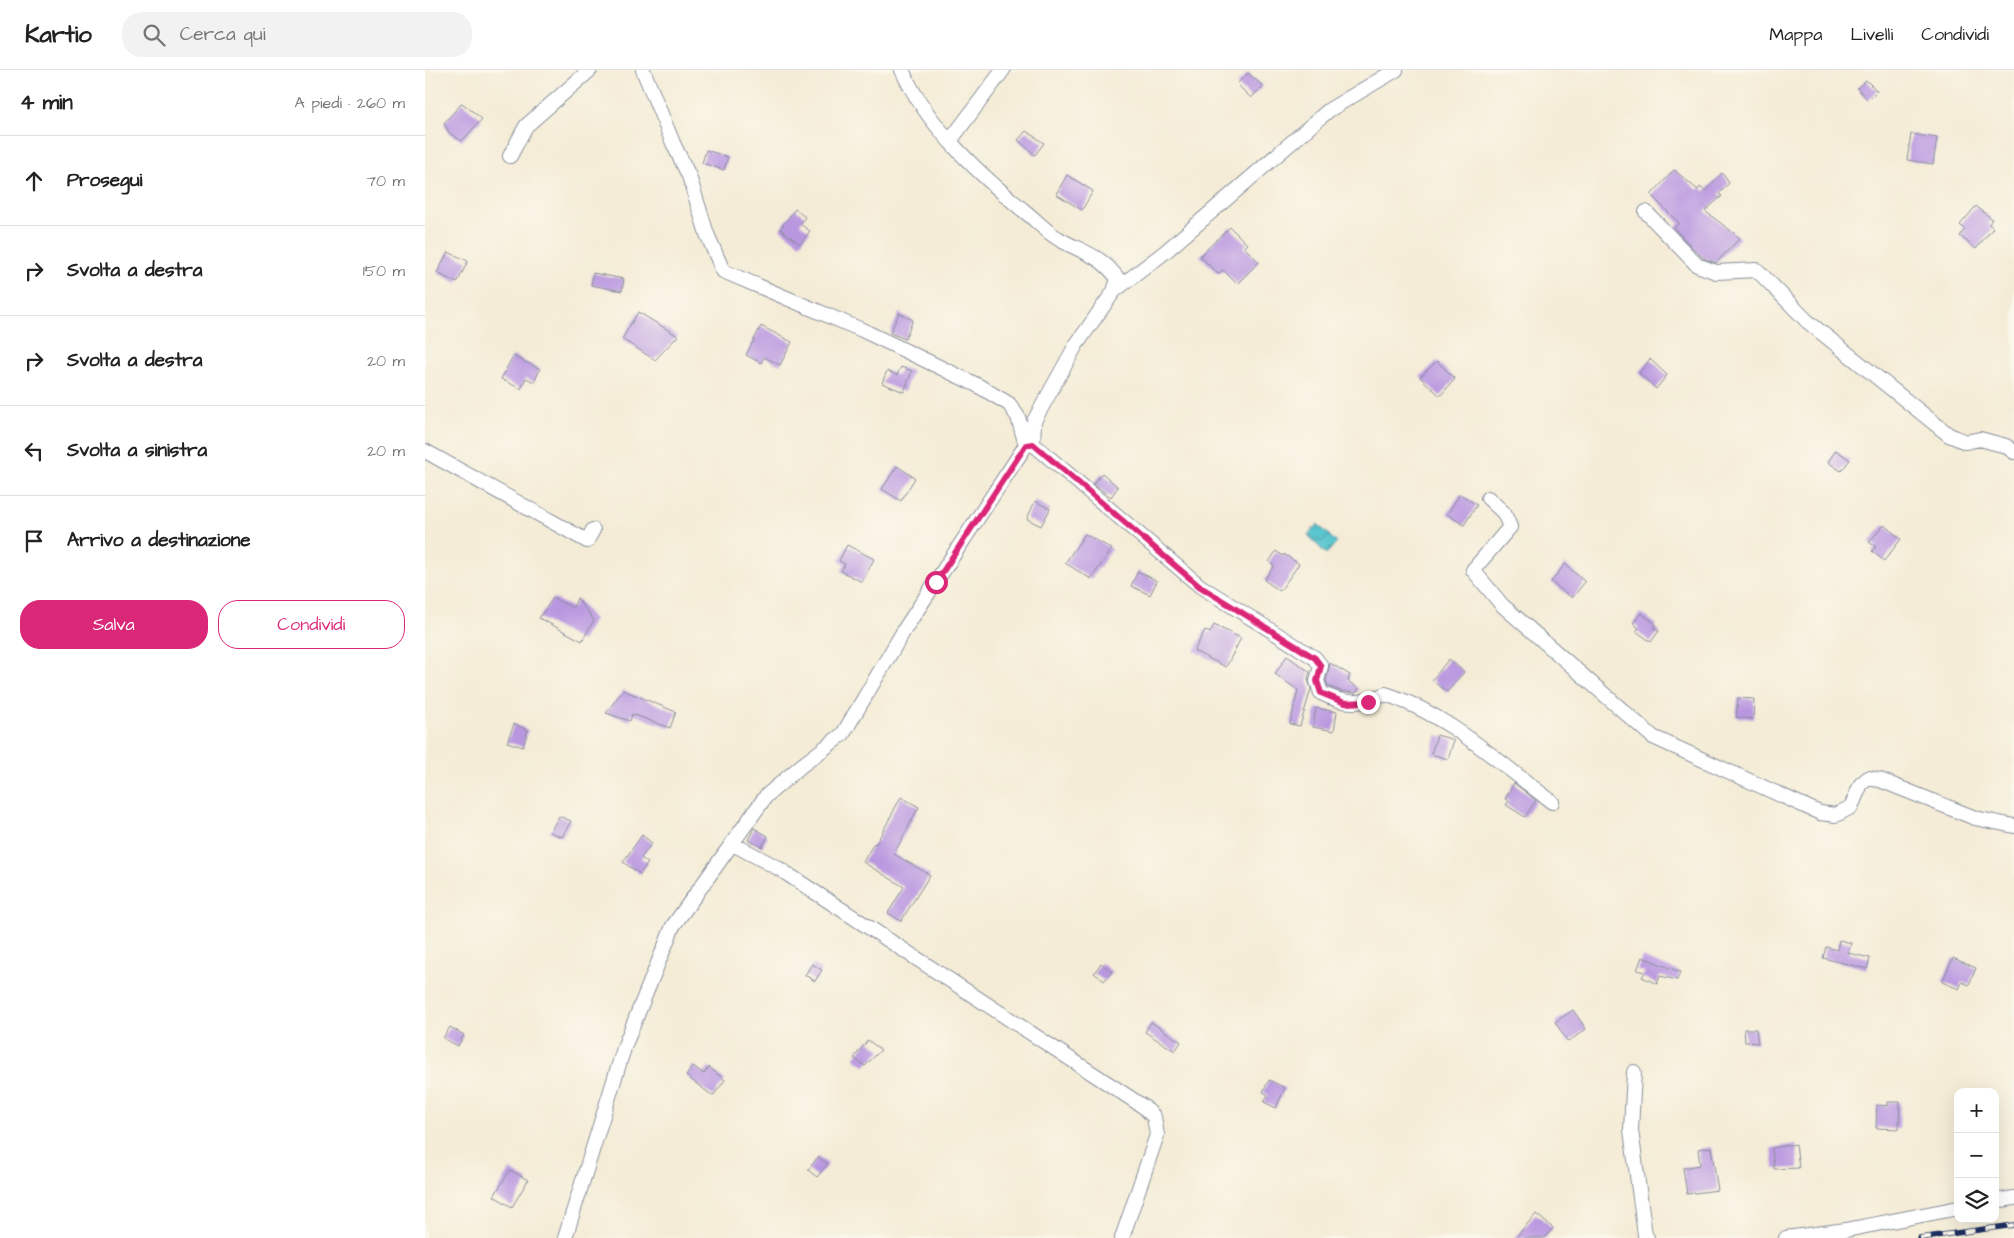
<!DOCTYPE html>
<html lang="it">
<head>
<meta charset="utf-8">
<style>
	body { margin:0; font-family:"Architects Daughter",sans-serif; background:#f2f2f2; color:#222 }
	.controls { position:absolute; right:15px; bottom:15px; display:grid; overflow:hidden; border-radius:10px; box-shadow:0 5px 20px #0002 }
	.controls button { width:45px; height:45px; display:grid; place-items:center; padding:0; border:0; border-bottom:1px solid #e0e0e0; background:#fff; color:#222; font:25px sans-serif }
	.stop { position:absolute; width:15px; height:15px; margin:-11px; border:4px solid #db2777; border-radius:50%; background:#fff }
	.stop.end { background:#db2777; border-color:#fff; box-shadow:0 1px 5px #0008 }
	.list { margin:0; padding:0; list-style:none }
	h2 { display:flex; justify-content:space-between; align-items:center; height:65px; margin:0; padding:0 20px; font-size:21px }
	h2 small { font-size:16px; font-weight:400; color:#767676 }
	.list li { display:grid; grid-template-columns:32px 1fr auto; gap:15px; align-items:center; box-sizing:border-box; height:90px; padding:0 20px; border-top:1px solid #e0e0e0 }
	.list b { display:block; font-size:19px; white-space:nowrap }
	.list em { font-size:16px; font-style:normal; color:#767676 }
	.actions { display:flex; gap:10px; padding:15px 20px }
	.actions a { flex:1; padding:11px 0; border:1px solid #db2777; border-radius:20px; text-align:center; font-size:18px; color:#db2777 }
	.actions .main { background:#db2777; color:#fff }
	.icon { flex:none; width:28px; height:28px; fill:none; stroke:currentColor; stroke-width:2; stroke-linecap:round; stroke-linejoin:round }
	.map { position:relative; flex:none; width:1589px; height:1168px; overflow:hidden }
	header { display:flex; align-items:center; gap:30px; box-sizing:border-box; height:70px; padding:0 25px; background:#fff; border-bottom:1px solid #e0e0e0 }
	header strong { font-size:24px }
	nav { display:flex; gap:28px; margin-inline-start:auto; font-size:18px }
	.search { width:350px; height:45px; background:#f2f2f2; display:flex; align-items:center; gap:12px; box-sizing:border-box; padding:0 18px; border-radius:20px; color:#767676; font-size:19px }
	main { display:flex }
	aside { flex:1; background:#fff }
	.map>svg:first-child { display:block }
</style>
</head>
<body>
<header>
<strong>Kartio</strong>
<div class="search"><svg class="icon" aria-label="search" viewBox="0 0 24 24"><circle cx="10" cy="10" r="6"/><path d="M15 15l6 6"/></svg>Cerca qui</div>
<nav><a>Mappa</a><a>Livelli</a><a>Condividi</a></nav>
</header>
<main>
<aside>
<h2>4 min<small>A piedi · 260 m</small></h2>
<ul class="list">
<li><svg class="icon" aria-label="ahead" viewBox="0 0 24 24"><path d="M12 20V5M6 11l6-6 6 6"/></svg><div><b>Prosegui</b></div><em>70 m</em></li>
<li><svg class="icon" aria-label="right" viewBox="0 0 24 24"><path d="M7 20v-9h11M14 6l5 5-5 5"/></svg><div><b>Svolta a destra</b></div><em>150 m</em></li>
<li><svg class="icon" aria-label="right" viewBox="0 0 24 24"><path d="M7 20v-9h11M14 6l5 5-5 5"/></svg><div><b>Svolta a destra</b></div><em>20 m</em></li>
<li><svg class="icon" aria-label="left" viewBox="0 0 24 24"><path d="M17 20v-9H6M10 6l-5 5 5 5"/></svg><div><b>Svolta a sinistra</b></div><em>20 m</em></li>
<li><svg class="icon" aria-label="arrive" viewBox="0 0 24 24"><path d="M6 21V4h12l-3 4 3 4H6"/></svg><div><b>Arrivo a destinazione</b></div></li>
</ul>
<div class="actions"><a class="main">Salva</a><a>Condividi</a></div>
</aside>
<div class="map">
<svg width="1589" height="1168" viewBox="0 0 1589 1168">
	<defs>
		<pattern id="water-waves" width="16" height="10" patternUnits="userSpaceOnUse" patternTransform="scale(1.25)"><rect width="16" height="10" fill="#56c4cd"/><path d="M0 5q4-4 8 0t8 0" fill="none" stroke="#46a0aa"/></pattern>
	</defs>
	<rect width="100%" height="100%" fill="#fbf7ec"/>
	<filter id="ink" filterUnits="userSpaceOnUse"><feTurbulence type="fractalNoise" baseFrequency=".02" numOctaves="2"/><feDisplacementMap in="SourceGraphic" scale="10" xChannelSelector="R" yChannelSelector="G"/><feConvolveMatrix kernelMatrix="1 2 1 2 8 2 1 2 1" color-interpolation-filters="sRGB"/></filter>
	<filter id="wash" filterUnits="userSpaceOnUse"><feTurbulence type="fractalNoise" baseFrequency=".0096" numOctaves="4" result="noise"/><feDisplacementMap in="SourceGraphic" scale="20" xChannelSelector="R" yChannelSelector="G"/><feGaussianBlur stdDeviation="1.12" result="paint"/><feColorMatrix in="noise" values="0 0 0 0 0 0 0 0 0 0 0 0 0 0 0 0 0 1.4 0 .05"/><feComposite in="paint" operator="in"/></filter>
	<g filter="url(#wash)">
		<rect width="100%" height="100%" fill="#f4ecd6"/>
		<path fill="url(#water-waves)" stroke="#387a96" d="M 893,454 L 912,473 L 901,484 L 883,465 Z"/>
		<g id="blocks">
			<path fill="#b997e0" d="M 823,3 L 838,16 L 826,28 L 812,14 Z
				M 1441,10 L 1452,21 L 1443,30 L 1432,18 Z
				M 37,33 L 57,49 L 37,71 L 24,63 L 19,53 Z
				M 601,61 L 619,73 L 610,85 L 593,70 Z
				M 1486,64 L 1512,68 L 1508,94 L 1482,90 Z
				M 281,80 L 303,87 L 299,100 L 277,93 Z
				M 1249,100 L 1273,120 L 1275,117 L 1280,121 L 1297,103 L 1304,113 L 1294,124 L 1297,126 L 1280,141 L 1315,168 L 1291,193 L 1278,188 L 1267,177 L 1249,158 L 1254,153 L 1226,125 Z
				M 642,105 L 668,121 L 657,140 L 631,124 Z
				M 1551,136 L 1567,149 L 1564,154 L 1568,158 L 1551,179 L 1535,166 L 1540,159 L 1535,155 Z
				M 370,139 L 380,147 L 375,154 L 385,161 L 375,174 L 355,159 Z
				M 805,157 L 822,174 L 819,177 L 834,192 L 812,214 L 798,200 L 793,204 L 775,186 Z
				M 23,182 L 43,191 L 32,213 L 12,203 Z
				M 168,203 L 199,209 L 197,221 L 166,215 Z
				M 213,242 L 253,266 L 230,290 L 197,269 Z
				M 474,243 L 488,250 L 480,269 L 465,263 Z
				M 336,256 L 367,272 L 355,295 L 339,287 L 336,293 L 321,285 Z
				M 88,286 L 115,299 L 109,312 L 101,308 L 96,319 L 76,309 Z
				M 1225,289 L 1242,305 L 1231,319 L 1214,303 Z
				M 1012,291 L 1030,309 L 1015,326 L 995,307 Z
				M 476,297 L 487,301 L 479,322 L 457,313 L 462,301 L 472,305 Z
				M 1411,380 L 1425,390 L 1416,401 L 1403,392 Z
				M 472,396 L 490,408 L 476,431 L 457,419 Z
				M 677,403 L 693,417 L 686,427 L 668,414 Z
				M 1035,424 L 1052,435 L 1039,455 L 1022,444 Z
				M 610,431 L 625,439 L 616,456 L 602,449 Z
				M 1459,455 L 1476,469 L 1459,491 L 1447,481 L 1451,477 L 1444,472 Z
				M 660,464 L 687,479 L 666,509 L 640,493 Z
				M 422,475 L 449,489 L 437,512 L 416,501 L 420,494 L 414,491 Z
				M 851,481 L 858,486 L 859,484 L 874,494 L 855,521 L 839,510 L 849,496 L 844,492 Z
				M 1140,494 L 1160,512 L 1147,528 L 1126,512 Z
				M 713,501 L 732,511 L 725,525 L 706,516 Z
				M 128,528 L 148,538 L 152,528 L 169,550 L 157,571 L 114,548 Z
				M 1216,543 L 1231,554 L 1229,558 L 1234,561 L 1226,572 L 1211,561 L 1214,558 L 1208,553 Z
				M 789,555 L 816,568 L 801,597 L 769,581 L 780,560 L 785,563 Z
				M 862,586 L 885,602 L 883,609 L 886,619 L 875,656 L 865,654 L 873,620 L 850,604 Z
				M 1024,589 L 1039,602 L 1022,622 L 1007,610 Z
				M 905,593 L 925,605 L 923,611 L 934,619 L 931,623 L 915,621 L 903,616 L 901,611 Z
				M 198,620 L 251,642 L 245,658 L 207,644 L 205,651 L 181,643 Z
				M 1313,628 L 1329,629 L 1328,649 L 1311,647 Z
				M 891,638 L 912,642 L 909,661 L 888,657 Z
				M 89,654 L 103,660 L 98,677 L 82,672 Z
				M 1012,665 L 1029,670 L 1023,689 L 1006,684 Z
				M 1089,713 L 1111,730 L 1100,747 L 1081,735 L 1084,731 L 1080,729 Z
				M 476,727 L 494,737 L 469,784 L 505,805 L 476,851 L 463,843 L 479,817 L 438,792 L 449,773 L 451,774 Z
				M 134,746 L 146,751 L 137,767 L 125,762 Z
				M 329,758 L 343,766 L 337,777 L 323,770 Z
				M 217,765 L 227,773 L 216,788 L 223,793 L 215,804 L 198,792 Z
				M 1414,870 L 1426,873 L 1423,883 L 1445,888 L 1442,899 L 1398,888 L 1401,877 L 1412,880 Z
				M 1217,887 L 1255,902 L 1252,910 L 1235,906 L 1232,914 L 1217,907 L 1220,902 L 1212,900 Z
				M 1528,888 L 1551,898 L 1544,915 L 1537,912 L 1534,919 L 1517,912 Z
				M 676,893 L 687,902 L 679,911 L 669,903 Z
				M 387,894 L 397,900 L 390,911 L 380,905 Z
				M 1148,940 L 1161,959 L 1143,972 L 1130,952 Z
				M 726,952 L 756,972 L 750,981 L 720,962 Z
				M 25,957 L 39,965 L 33,976 L 18,968 Z
				M 1319,959 L 1331,959 L 1333,973 L 1320,972 Z
				M 443,970 L 456,980 L 440,996 L 429,988 Z
				M 268,996 L 279,1004 L 284,997 L 300,1010 L 288,1026 L 261,1006 Z
				M 844,1010 L 860,1018 L 851,1038 L 839,1032 L 843,1025 L 838,1022 Z
				M 1463,1032 L 1475,1032 L 1474,1059 L 1451,1058 L 1452,1035 L 1463,1036 Z
				M 1371,1074 L 1374,1098 L 1349,1099 L 1347,1078 Z
				M 1286,1077 L 1293,1120 L 1262,1124 L 1258,1098 L 1275,1095 L 1273,1079 Z
				M 393,1087 L 403,1094 L 392,1107 L 383,1100 Z
				M 85,1100 L 103,1110 L 87,1137 L 69,1126 Z
				M 1111,1144 L 1128,1158 L 1120,1168 L 1090,1168 Z"/>
		</g>
	</g>
	<g filter="url(#ink)">
		<use href="#blocks" fill-opacity="0" stroke="#888e9a" stroke-width="1"/>
		<g fill="none" stroke-linecap="round" stroke-linejoin="round">
			<defs>
				<path id="minor" d="M 218,0 L 248,73 L 264,106 L 282,164 L 298,201 L 437,260 L 552,315 L 584,334 L 593,347 L 601,375
					M 477,0 C 503,57 551,101 598,140 C 610,149 621,162 634,169 C 658,183 675,184 693,209 L 689,221 L 651,275 L 609,351 L 608,374
					M 525,71 L 578,0
					M 85,86 L 101,56 L 165,0
					M 1221,142 L 1272,195 L 1291,202 L 1332,200 L 1382,251 L 1524,365 L 1541,372 L 1555,369 L 1581,376 L 1589,382
					M 689,221 L 740,182 L 904,40 L 971,0
					M 0,381 L 162,471 L 168,460
					M 1063,428 L 1079,443 L 1085,457 L 1048,500 L 1077,535 L 1228,667 L 1395,743 L 1411,745 L 1426,737 L 1436,714 L 1443,708 L 1455,710 L 1550,748 L 1589,756
					M 308,774 L 353,798 L 719,1037 L 729,1047 L 732,1065 L 697,1168
					M 1209,1002 L 1206,1060 L 1220,1165 L 1222,1168
					M 1570,1131 L 1589,1128
					M 140,1168 L 200,975 L 248,856 L 341,726 L 376,696 L 418,664 L 481,557 L 601,375 L 608,374 L 775,516 L 890,588 L 896,596 L 892,611 L 896,623 C 920,635 936,635 960,624 C 1021,643 1076,694 1127,732
					M 1361,1168 L 1421,1160 L 1533,1138"/>
			</defs>
			<use href="#minor" stroke="#888e9a" stroke-width="16"/>
			<use href="#minor" stroke="#fff" stroke-width="14"/>
			<defs>
				<path id="rail" d="M 1495,1168 L 1589,1155"/>
			</defs>
			<use href="#rail" stroke="#1b2f5e" stroke-width="5.5"/>
			<use href="#rail" stroke="#fbf7ec" stroke-width="4" stroke-dasharray="11" stroke-linecap="butt"/>
		</g>
	</g>
	<g fill="none" stroke-linecap="round" stroke-linejoin="round" filter="url(#ink)">
		<path stroke="#db2777" stroke-width="6" d="M 511,512 L 601,375 L 608,374 L 774,516 L 890,588 L 896,596 L 892,611 L 896,623 L 920,633 L 943,632"/>
	</g>
</svg>
<div class="controls">
<button>+</button>
<button>−</button>
<button><svg class="icon" aria-label="layers" viewBox="0 0 24 24"><path d="M12 4l9 5-9 5-9-5zM3 14l9 5 9-5"/></svg></button>
</div>
<div class="stop" style="left:511px;top:512px"></div>
<div class="stop end" style="left:943px;top:632px"></div>
</div>
</main>
</body>
</html>
